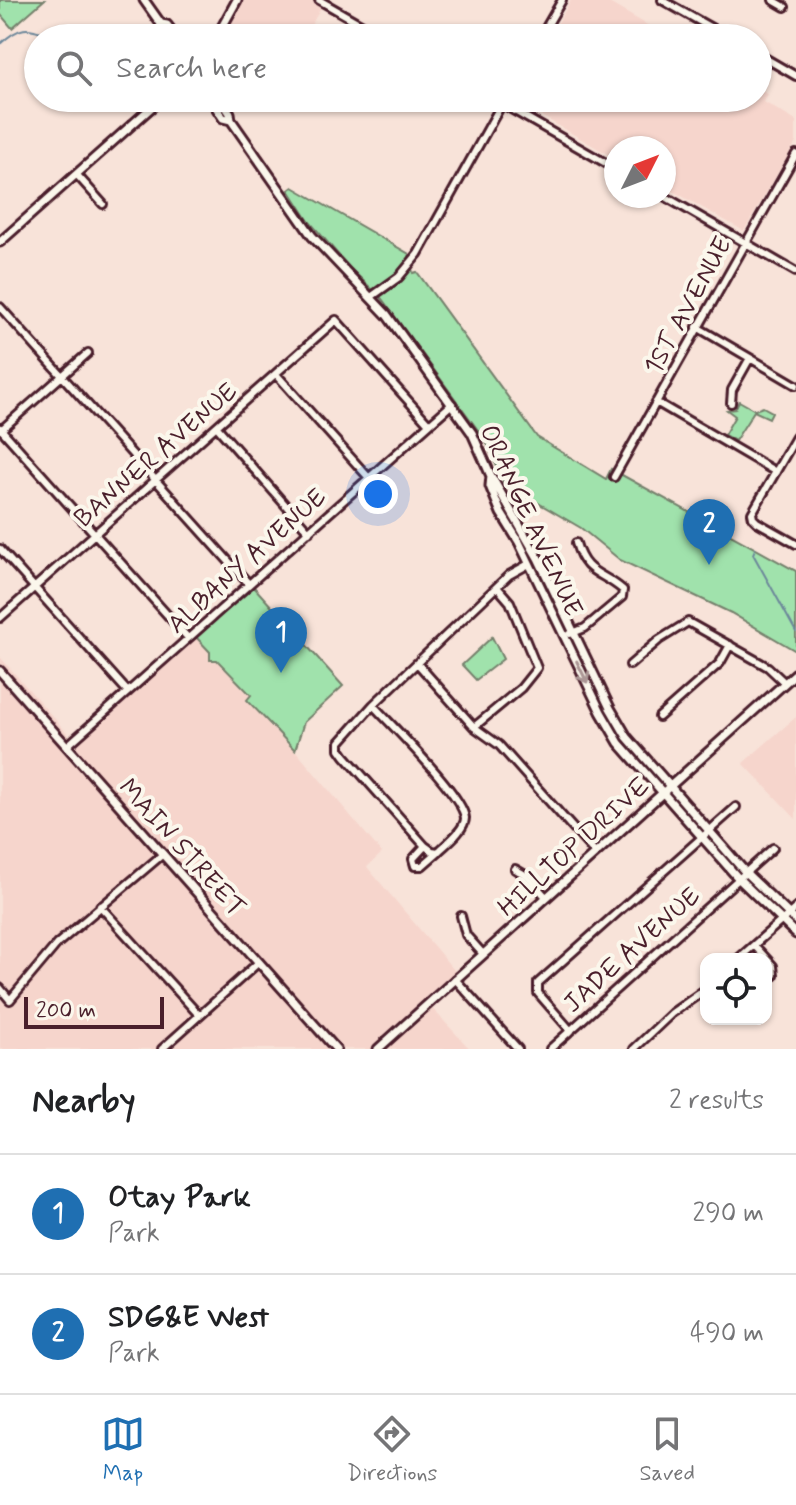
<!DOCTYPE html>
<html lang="en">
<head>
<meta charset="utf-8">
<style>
	body { margin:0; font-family:Mynerve,sans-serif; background:#f6f6f6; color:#202124 }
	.controls { position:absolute; right:24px; bottom:24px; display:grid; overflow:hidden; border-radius:16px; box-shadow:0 2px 6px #0004 }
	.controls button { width:72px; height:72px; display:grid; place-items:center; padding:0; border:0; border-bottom:2px solid #e0e0e0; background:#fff; color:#202124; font:40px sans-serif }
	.compass { position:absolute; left:604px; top:136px; width:72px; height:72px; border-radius:50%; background:#fff; box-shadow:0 2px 6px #0004; rotate:48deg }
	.scale { position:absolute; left:24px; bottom:20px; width:140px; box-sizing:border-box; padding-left:8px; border:4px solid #4a1f2b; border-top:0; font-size:22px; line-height:28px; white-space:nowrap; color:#4a1f2b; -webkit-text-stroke:6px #fbf7ec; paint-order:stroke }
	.you { position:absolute; left:378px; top:494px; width:28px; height:28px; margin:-20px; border:6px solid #fff; border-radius:50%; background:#1a73e8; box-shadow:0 0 0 12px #1a73e833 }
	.badge { display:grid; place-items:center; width:52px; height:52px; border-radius:50%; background:#1f6fb2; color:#fff; font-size:26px; font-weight:700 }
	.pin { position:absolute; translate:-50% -66px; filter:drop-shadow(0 2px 4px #0008) }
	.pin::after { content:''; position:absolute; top:42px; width:28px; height:24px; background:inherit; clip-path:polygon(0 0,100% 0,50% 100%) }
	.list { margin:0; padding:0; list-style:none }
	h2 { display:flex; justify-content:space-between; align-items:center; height:104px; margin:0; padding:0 32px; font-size:34px }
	h2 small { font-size:26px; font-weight:400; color:#757577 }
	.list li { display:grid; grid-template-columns:52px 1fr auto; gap:24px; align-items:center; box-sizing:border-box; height:120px; padding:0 32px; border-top:2px solid #e0e0e0 }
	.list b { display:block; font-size:30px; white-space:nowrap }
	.list p { margin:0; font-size:26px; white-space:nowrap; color:#757577 }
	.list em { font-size:26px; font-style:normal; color:#757577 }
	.icon { flex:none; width:44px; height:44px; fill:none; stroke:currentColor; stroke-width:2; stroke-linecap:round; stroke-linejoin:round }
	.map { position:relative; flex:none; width:796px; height:1049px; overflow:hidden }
	.search { position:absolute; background:#fff; box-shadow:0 2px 6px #0004; left:24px; right:24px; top:24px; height:88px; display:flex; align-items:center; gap:20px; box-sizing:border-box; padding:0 28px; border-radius:44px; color:#757577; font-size:30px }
	.sheet { height:344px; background:#fff }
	nav { display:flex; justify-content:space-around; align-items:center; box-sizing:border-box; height:112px; border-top:2px solid #e0e0e0; background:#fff; font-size:22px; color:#757577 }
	nav a { display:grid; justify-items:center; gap:4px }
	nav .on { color:#1f6fb2 }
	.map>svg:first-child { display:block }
</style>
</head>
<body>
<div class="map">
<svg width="796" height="1049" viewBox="0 0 796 1049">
	<rect width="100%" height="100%" fill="#f8e3d9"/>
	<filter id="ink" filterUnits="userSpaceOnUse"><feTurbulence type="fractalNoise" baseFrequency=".0125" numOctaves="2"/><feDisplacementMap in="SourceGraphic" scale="16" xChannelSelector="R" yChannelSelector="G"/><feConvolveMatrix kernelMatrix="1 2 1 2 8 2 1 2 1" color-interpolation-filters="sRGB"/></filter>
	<g filter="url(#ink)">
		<path fill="#f6d5cc" d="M 244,0 L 311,0 L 322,6 L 305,36 L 297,38 L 222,38 Z
			M 571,0 L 604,0 L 670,38 L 549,38 Z
			M 758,89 L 768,94 L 764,102 L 796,121 L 796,142 L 744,231 L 664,186 L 664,148 L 616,148 L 616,159 L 514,100 L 758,98 Z
			M 196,637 L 252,696 L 247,700 L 295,750 L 382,853 L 367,867 L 459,976 L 428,1004 L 470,1049 L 0,1049 L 0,657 L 77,744 Z
			M 796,717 L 796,819 L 743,763 Z"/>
		<path fill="#a0e2ac" stroke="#75806c" stroke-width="2" d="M 0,0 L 44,0 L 12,28 L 0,14 Z
			M 293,187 L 409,254 L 413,273 L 417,272 L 537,437 L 606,479 L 611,469 L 796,571 L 796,651 L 731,613 L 620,560 L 581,528 L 504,483 L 486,441 L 382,299 L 349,267 L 309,221 L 289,190 Z
			M 739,401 L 755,410 L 763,407 L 772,412 L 769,418 L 754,411 L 735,441 L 724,435 L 735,416 L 727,410 L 735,409 Z
			M 254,587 L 343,686 L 304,722 L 295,750 L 247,700 L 251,695 L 217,660 L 210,660 L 210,652 L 196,637 Z
			M 492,637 L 503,659 L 476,680 L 462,665 Z"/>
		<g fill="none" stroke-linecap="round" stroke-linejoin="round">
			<path stroke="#6c879a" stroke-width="2" d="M 0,44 C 24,22 28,28 58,38
				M 755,549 L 753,554 L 796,632"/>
			<defs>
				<path id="minor" d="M 319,0 L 385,38
					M 662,0 L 729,38
					M 773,0 L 785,7
					M 540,38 L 562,0
					M 758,54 L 796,76
					M 492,98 L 616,169
					M 77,175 L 103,204
					M 664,196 L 796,272
					M 371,297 L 399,277 L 418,254 L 505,98
					M 0,307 L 249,584
					M 697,327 L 796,385
					M 276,374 L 369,478
					M 656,402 L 776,472
					M 731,403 L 732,390 L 750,358
					M 217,427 L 309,532
					M 0,428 L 188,638
					M 1,430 L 88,353
					M 796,437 L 752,513 L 753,518 L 757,522 L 796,544
					M 614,477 L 796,154
					M 0,549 L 128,692
					M 0,618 L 336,320 L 429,424
					M 570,634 L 585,628 L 622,597 L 623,590 C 601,571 585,575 576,543
					M 417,663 L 474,727 L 499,745 L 595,853
					M 630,665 L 659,640 L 688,622 L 768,667 L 785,683
					M 373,705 C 391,725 463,795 465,818 C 465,830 446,844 438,852 L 432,851 L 425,846 L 345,756 L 340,749 L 340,742 L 373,705 L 509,575 L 529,564
					M 659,717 L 720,663 L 730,645
					M 474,727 L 521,688 L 537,668 L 510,602 L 497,587
					M 67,746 L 452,404
					M 425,846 L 413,859 L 415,866 L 422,866 L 438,852
					M 515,869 L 527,876 L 546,897
					M 100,906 L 199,1015
					M 461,916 L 466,935 L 483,954
					M 754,945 L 773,966 L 774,975 L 766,983
					M 738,959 L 796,908
					M 455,979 L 518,1049
					M 0,988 L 10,1000 L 57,944 L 163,854
					M 571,1031 L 538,993 L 538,983 L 736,807
					M 162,1049 L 259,962
					M 550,1049 L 773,848
					M 634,1049 L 672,1013 L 706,989"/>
				<path id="major" d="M 144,0 L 161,24 L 160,29 L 166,38
					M 161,24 L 167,25 L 177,38
					M 216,38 L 237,0
					M 210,98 L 223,118 L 231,120
					M 220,98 L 230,113 L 231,120 L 312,236 L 387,315 L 472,433 L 491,476 L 490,486 L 501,513 L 519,542 L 601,712 L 619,743 L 739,879 L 796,934
					M 0,242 L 162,98
					M 491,476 L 538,558 L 610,708 L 627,737 L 746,873 L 796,921
					M 0,671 L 336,1049
					M 378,1049 L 796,673"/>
			</defs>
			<use href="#minor" stroke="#4a1f2b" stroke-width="12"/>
			<use href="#major" stroke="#4a1f2b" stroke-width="13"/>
			<use href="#minor" stroke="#fbf7ec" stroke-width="6"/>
			<use href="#major" stroke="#fbf7ec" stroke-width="7"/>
		</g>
		<defs><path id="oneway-shaft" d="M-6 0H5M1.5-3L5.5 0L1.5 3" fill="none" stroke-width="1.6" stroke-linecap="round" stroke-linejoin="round" transform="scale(2)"/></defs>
		<use stroke="#ab9695" href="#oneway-shaft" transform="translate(582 672) rotate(64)"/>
	</g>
	<g text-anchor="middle" stroke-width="8" stroke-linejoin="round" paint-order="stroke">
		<g font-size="26" fill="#4a1f2b" stroke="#fbf7ec">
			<text transform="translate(687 305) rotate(-61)" y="9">1ST AVENUE</text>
			<text transform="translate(155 454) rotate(-41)" y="9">BANNER AVENUE</text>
			<text transform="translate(532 520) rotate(65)" y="9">ORANGE AVENUE</text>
			<text transform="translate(246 560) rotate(-42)" y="9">ALBANY AVENUE</text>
			<text transform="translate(573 846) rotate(-42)" y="9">HILLTOP DRIVE</text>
			<text transform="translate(183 847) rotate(48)" y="9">MAIN STREET</text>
			<text transform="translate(631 949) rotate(-42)" y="9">JADE AVENUE</text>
		</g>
	</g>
</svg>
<div class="controls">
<button><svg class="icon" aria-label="locate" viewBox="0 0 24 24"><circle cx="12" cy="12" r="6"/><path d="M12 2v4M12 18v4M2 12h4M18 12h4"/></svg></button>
</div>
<svg class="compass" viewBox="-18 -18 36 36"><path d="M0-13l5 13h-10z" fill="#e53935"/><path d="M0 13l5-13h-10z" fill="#757577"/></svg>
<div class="scale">200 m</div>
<div class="you"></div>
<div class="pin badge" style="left:281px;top:673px">1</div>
<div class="pin badge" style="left:709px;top:565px">2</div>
<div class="search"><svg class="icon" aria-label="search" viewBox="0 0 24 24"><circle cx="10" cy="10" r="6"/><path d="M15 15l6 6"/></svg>Search here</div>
</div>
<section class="sheet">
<h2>Nearby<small>2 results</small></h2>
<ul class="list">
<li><span class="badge">1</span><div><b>Otay Park</b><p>Park</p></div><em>290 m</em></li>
<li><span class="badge">2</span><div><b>SDG&amp;E West</b><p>Park</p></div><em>490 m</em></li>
</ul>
</section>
<nav>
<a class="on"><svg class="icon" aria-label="map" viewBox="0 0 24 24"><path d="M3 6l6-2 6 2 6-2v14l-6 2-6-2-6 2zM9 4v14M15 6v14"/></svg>Map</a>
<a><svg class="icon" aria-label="directions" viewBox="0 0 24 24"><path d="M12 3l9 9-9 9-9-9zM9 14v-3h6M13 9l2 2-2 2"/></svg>Directions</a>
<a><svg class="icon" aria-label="saved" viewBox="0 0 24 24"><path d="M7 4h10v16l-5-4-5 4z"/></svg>Saved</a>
</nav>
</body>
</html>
